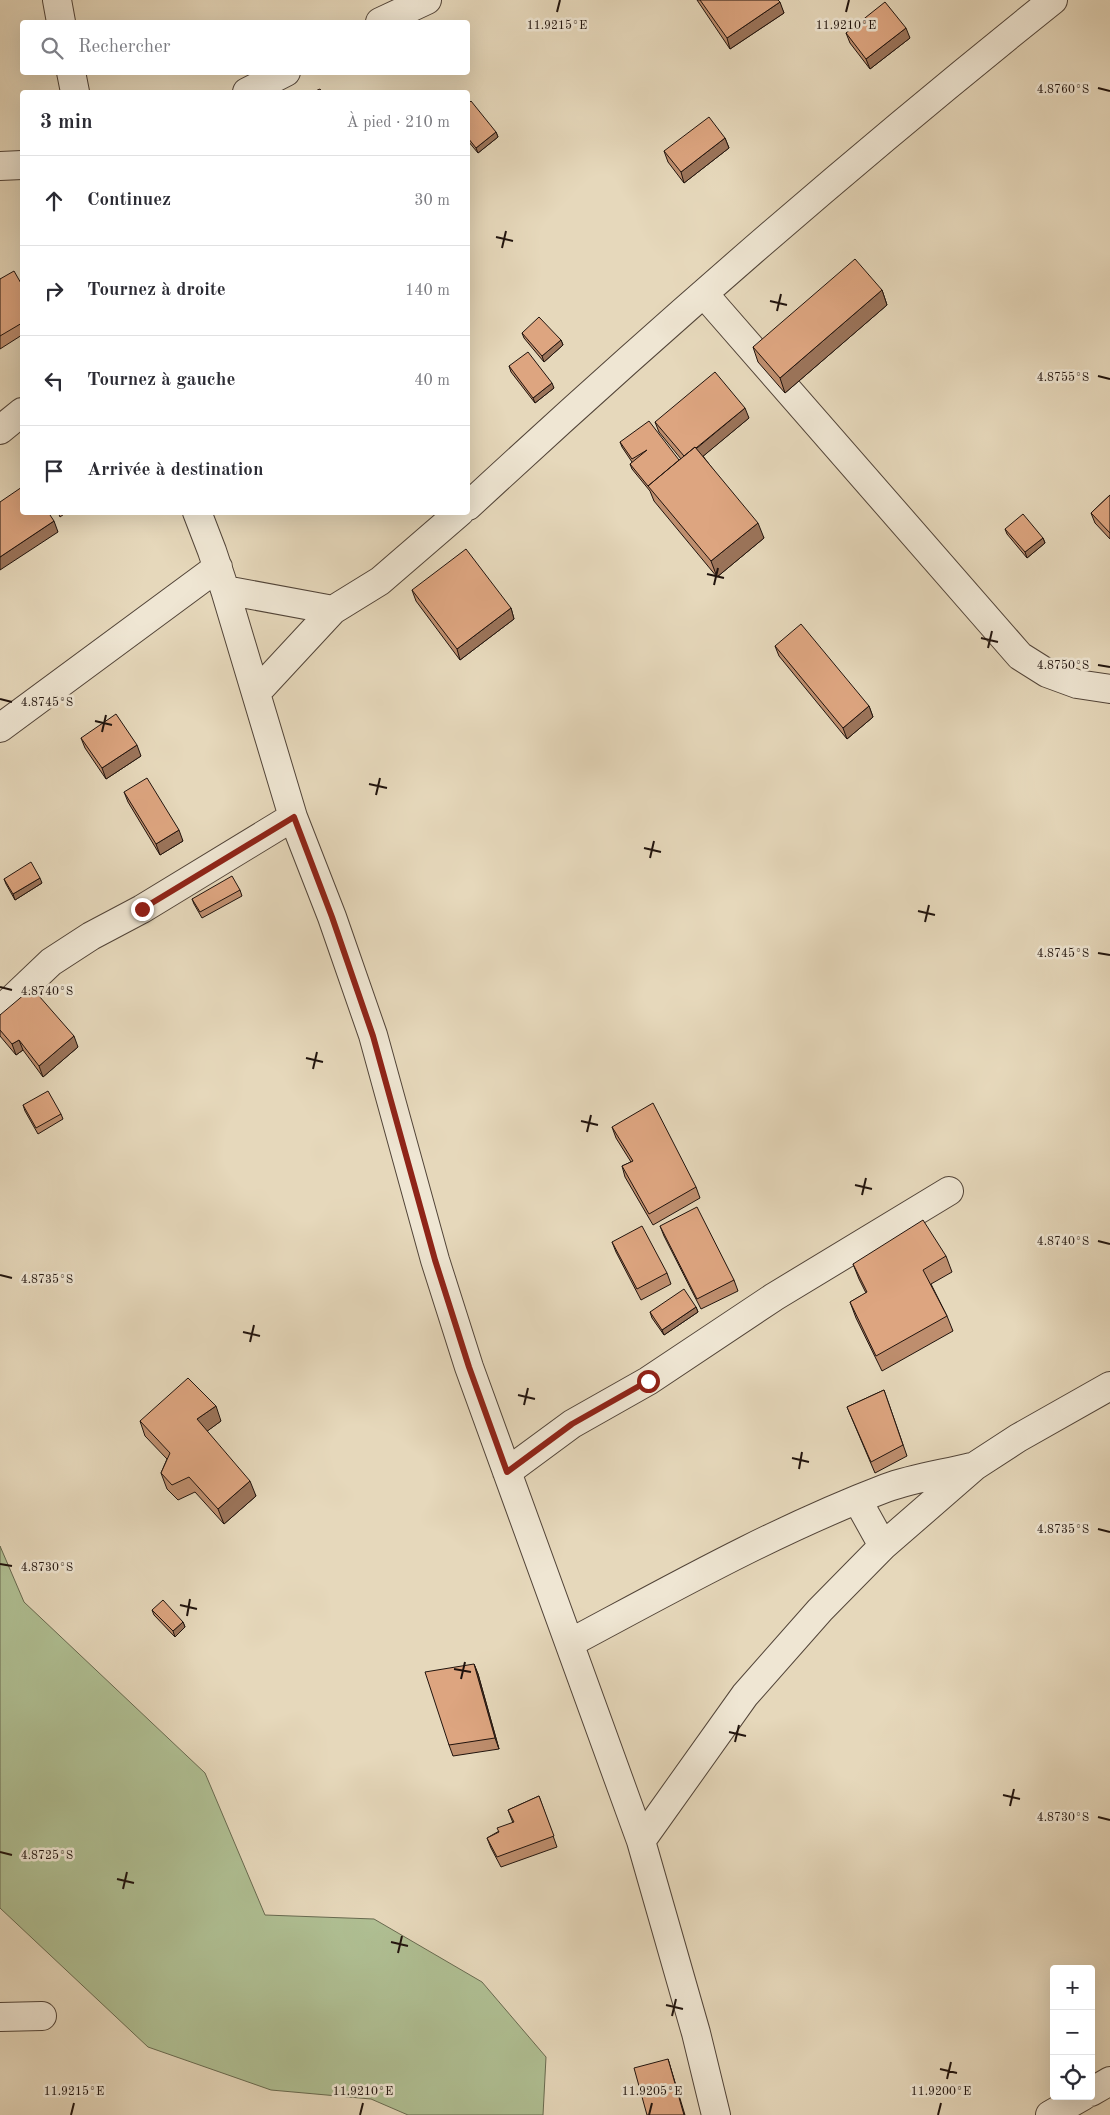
<!DOCTYPE html>
<html lang="fr">
<head>
<meta charset="utf-8">
<style>
	body { margin:0; font-family:"Old Standard TT",serif; background:#f2f2f3; color:#2b2b33 }
	.controls { position:absolute; right:15px; bottom:15px; display:grid; overflow:hidden; border-radius:5px; box-shadow:0 5px 20px #0002 }
	.controls button { width:45px; height:45px; display:grid; place-items:center; padding:0; border:0; border-bottom:1px solid #e1e1e2; background:#fff; color:#2b2b33; font:25px sans-serif }
	.stop { position:absolute; width:15px; height:15px; margin:-11px; border:4px solid #8f2418; border-radius:50%; background:#fff }
	.stop.end { background:#8f2418; border-color:#fff; box-shadow:0 1px 5px #0008 }
	.list { margin:0; padding:0; list-style:none }
	h2 { display:flex; justify-content:space-between; align-items:center; height:65px; margin:0; padding:0 20px; font-size:21px }
	h2 small { font-size:16px; font-weight:400; color:#7c7c81 }
	.list li { display:grid; grid-template-columns:32px 1fr auto; gap:15px; align-items:center; box-sizing:border-box; height:90px; padding:0 20px; border-top:1px solid #e1e1e2 }
	.list b { display:block; font-size:19px; white-space:nowrap }
	.list em { font-size:16px; font-style:normal; color:#7c7c81 }
	.icon { flex:none; width:28px; height:28px; fill:none; stroke:currentColor; stroke-width:2; stroke-linecap:round; stroke-linejoin:round }
	.map { position:relative; flex:none; width:1110px; height:2115px; overflow:hidden }
	.search { position:absolute; background:#fff; box-shadow:0 5px 20px #0002; left:20px; top:20px; width:450px; height:55px; display:flex; align-items:center; gap:12px; box-sizing:border-box; padding:0 18px; border-radius:5px; color:#7c7c81; font-size:19px }
	.panel { position:absolute; background:#fff; box-shadow:0 5px 20px #0002; left:20px; top:90px; width:450px; height:425px; border-radius:5px }
	.map>svg:first-child { display:block }
</style>
</head>
<body>
<div class="map">
<svg width="1110" height="2115" viewBox="0 0 1110 2115">
	<rect width="100%" height="100%" fill="#e6d8bb"/>
	<filter id="stains"><feTurbulence type="fractalNoise" baseFrequency=".004" numOctaves="4"/><feColorMatrix values="0 0 0 0 .2 0 0 0 0 .09 0 0 0 0 .02 0 0 0 .5 -.17"/></filter>
	<radialGradient id="worn" r=".72"><stop offset=".6" stop-color="#630" stop-opacity="0"/><stop offset="1" stop-color="#630" stop-opacity=".3"/></radialGradient>
	<path fill="#b0c094" stroke="#686a50" d="M 0,1546 L 24,1602 L 205,1773 L 265,1915 L 374,1919 L 482,1982 L 546,2057 L 543,2115 L 408,2115 L 371,2099 L 271,2090 L 148,2047 L 0,1908 Z"/>
	<g fill="none" stroke-linecap="round" stroke-linejoin="round">
		<defs>
			<path id="minor" d="M 57,0 L 61,22
				M 380,22 L 427,0
				M 71,72 L 75,92
				M 247,92 L 286,72
				M 0,166 L 22,165
				M 704,294 L 1020,656 L 1047,673 L 1077,684 L 1110,689
				M 0,430 L 22,412
				M 468,506 C 657,331 852,161 1053,0
				M 197,512 L 212,551 L 225,590 L 293,817 L 332,917 L 373,1035 L 435,1260 L 469,1367 L 641,1841 L 696,2033 L 716,2115
				M 225,590 L 333,610
				M 256,693 L 333,610 L 380,581 L 460,512
				M 0,728 L 218,567
				M 0,1008 L 6,1005 L 51,962 L 91,936 L 142,909 L 293,817
				M 507,1472 L 572,1424 L 648,1381 L 774,1297 L 949,1191
				M 858,1501 L 883,1546
				M 570,1643 C 673,1588 776,1530 886,1488 C 913,1478 943,1474 971,1467
				M 641,1841 L 745,1695 L 820,1610 L 883,1546 L 975,1466 L 1018,1438 L 1110,1386
				M 0,2017 L 42,2016
				M 1091,2092 L 1110,2081
				M 1050,2115 L 1083,2096"/>
		</defs>
		<use href="#minor" stroke="#524438" stroke-width="30"/>
		<use href="#minor" stroke="#efe6d3" stroke-width="28"/>
	</g>
	<path fill="#be8e6e" stroke="#20130d" d="M 697,0 L 778,0 L 784,13 L 730,49 Z
		M 846,33 L 910,38 L 870,69 L 850,43 Z
		M 468,104 L 496,132 L 498,137 L 478,153 L 468,141 Z
		M 725,138 L 729,148 L 684,183 L 668,162 L 664,151 Z
		M 0,279 L 22,285 L 22,335 L 0,349 Z
		M 882,290 L 887,305 L 785,393 L 758,362 L 753,347 Z
		M 522,333 L 561,340 L 563,345 L 544,362 L 524,338 Z
		M 509,366 L 554,388 L 535,403 L 511,372 Z
		M 749,418 L 703,456 L 764,538 L 717,577 L 654,501 L 650,491 L 632,469 L 630,464 L 632,462 L 622,447 L 620,442 L 679,460 L 681,459 L 659,432 L 655,422 Z
		M 1110,495 L 1110,539 L 1095,523 L 1091,513 Z
		M 58,512 L 67,512 L 60,517 Z
		M 1005,529 L 1043,538 L 1045,543 L 1027,558 L 1007,534 Z
		M 412,590 L 511,608 L 514,619 L 460,660 L 416,601 Z
		M 775,646 L 869,706 L 873,717 L 847,739 L 779,656 Z
		M 81,738 L 141,756 L 106,779 L 85,748 Z
		M 124,792 L 183,841 L 160,855 L 128,802 Z
		M 4,879 L 42,883 L 15,900 L 6,884 Z
		M 240,890 L 242,896 L 202,918 L 194,904 L 192,899 Z
		M 0,1015 L 78,1047 L 43,1077 L 23,1050 L 16,1055 L 0,1036 Z
		M 23,1105 L 61,1114 L 63,1119 L 38,1134 L 25,1111 Z
		M 612,1127 L 696,1187 L 700,1198 L 653,1225 L 625,1177 L 622,1166 L 631,1162 L 616,1138 Z
		M 660,1226 L 734,1280 L 738,1291 L 701,1309 L 664,1236 Z
		M 612,1242 L 667,1273 L 671,1284 L 641,1300 L 616,1252 Z
		M 946,1256 L 952,1272 L 931,1284 L 947,1316 L 953,1331 L 882,1371 L 856,1318 L 850,1302 L 866,1293 L 859,1279 L 853,1264 Z
		M 696,1307 L 698,1312 L 664,1335 L 652,1318 L 650,1312 Z
		M 884,1390 L 907,1456 L 875,1473 L 847,1407 Z
		M 140,1421 L 221,1421 L 207,1431 L 256,1496 L 224,1524 L 195,1492 L 178,1500 L 167,1489 L 161,1473 L 167,1459 L 145,1436 Z
		M 152,1610 L 183,1622 L 185,1627 L 175,1637 L 154,1615 Z
		M 474,1664 L 478,1674 L 499,1749 L 453,1756 L 449,1745 Z
		M 539,1796 L 557,1847 L 501,1867 L 491,1848 L 487,1838 L 513,1823 L 508,1810 Z"/>
	<path fill="#9b745a" stroke="#20130d" d="M 780,2 L 784,13 L 730,49 L 727,38 Z
		M 906,28 L 910,38 L 870,69 L 866,59 Z
		M 496,132 L 498,137 L 478,153 L 476,148 Z
		M 725,138 L 729,148 L 684,183 L 681,172 Z
		M 882,290 L 887,305 L 785,393 L 780,378 Z
		M 561,340 L 563,345 L 544,362 L 542,356 Z
		M 552,383 L 554,388 L 535,403 L 533,398 Z
		M 745,408 L 749,418 L 689,468 L 685,458 Z
		M 54,521 L 58,532 L 0,570 L 0,557 Z
		M 758,523 L 764,538 L 717,577 L 711,561 Z
		M 1043,538 L 1045,543 L 1027,558 L 1025,552 Z
		M 511,608 L 514,619 L 460,660 L 457,649 Z
		M 869,706 L 873,717 L 847,739 L 843,728 Z
		M 137,745 L 141,756 L 106,779 L 102,768 Z
		M 179,830 L 183,841 L 160,855 L 156,844 Z
		M 40,878 L 42,883 L 15,900 L 13,894 Z
		M 74,1036 L 78,1047 L 43,1077 L 39,1066 Z
		M 19,1040 L 23,1050 L 16,1055 L 12,1044 Z
		M 696,1307 L 698,1312 L 664,1335 L 662,1330 Z
		M 216,1406 L 221,1421 L 202,1435 L 197,1419 Z
		M 250,1481 L 256,1496 L 224,1524 L 218,1509 Z
		M 183,1622 L 185,1627 L 175,1637 L 173,1631 Z
		M 474,1664 L 478,1674 L 499,1749 L 495,1738 Z
		M 668,2059 L 671,2069 L 685,2115 L 684,2115 Z"/>
	<path fill="#dda580" stroke="#20130d" d="M 700,0 L 778,0 L 780,2 L 727,38 Z
		M 885,2 L 906,28 L 866,59 L 846,33 Z
		M 320,89 L 322,92 L 313,92 Z
		M 471,101 L 496,132 L 476,148 L 468,138 L 468,104 Z
		M 709,117 L 725,138 L 681,172 L 664,151 Z
		M 855,259 L 882,290 L 780,378 L 753,347 Z
		M 14,271 L 22,285 L 22,323 L 0,336 L 0,279 Z
		M 539,317 L 561,340 L 542,356 L 522,333 Z
		M 528,352 L 552,383 L 533,398 L 509,366 Z
		M 715,372 L 745,408 L 696,448 L 695,447 L 684,456 L 655,422 Z
		M 649,421 L 679,460 L 648,486 L 630,464 L 647,450 L 632,459 L 620,442 Z
		M 695,447 L 758,523 L 711,561 L 648,486 Z
		M 22,487 L 22,512 L 48,512 L 54,521 L 0,557 L 0,502 Z
		M 1110,495 L 1110,533 L 1091,513 Z
		M 1023,514 L 1043,538 L 1025,552 L 1005,529 Z
		M 466,549 L 511,608 L 457,649 L 412,590 Z
		M 801,624 L 869,706 L 843,728 L 775,646 Z
		M 116,714 L 137,745 L 102,768 L 81,738 Z
		M 147,778 L 179,830 L 156,844 L 124,792 Z
		M 31,862 L 40,878 L 13,894 L 4,879 Z
		M 232,876 L 240,890 L 200,912 L 192,899 Z
		M 32,988 L 74,1036 L 39,1066 L 19,1040 L 12,1044 L 0,1030 L 0,1015 Z
		M 48,1091 L 61,1114 L 36,1128 L 23,1105 Z
		M 653,1103 L 696,1187 L 649,1214 L 622,1166 L 633,1161 L 612,1127 Z
		M 697,1207 L 734,1280 L 697,1299 L 660,1226 Z
		M 923,1220 L 946,1256 L 923,1270 L 947,1316 L 876,1356 L 850,1302 L 867,1292 L 853,1264 Z
		M 642,1226 L 667,1273 L 637,1289 L 612,1242 Z
		M 684,1289 L 696,1307 L 662,1330 L 650,1312 Z
		M 188,1378 L 216,1406 L 197,1419 L 250,1481 L 218,1509 L 189,1477 L 172,1485 L 161,1473 L 170,1453 L 140,1421 Z
		M 884,1390 L 903,1445 L 871,1462 L 847,1407 Z
		M 163,1600 L 183,1622 L 173,1631 L 152,1610 Z
		M 474,1664 L 495,1738 L 449,1745 L 425,1672 Z
		M 539,1796 L 554,1836 L 497,1857 L 487,1838 L 499,1832 L 497,1828 L 514,1822 L 508,1810 Z
		M 668,2059 L 684,2115 L 647,2115 L 634,2068 Z"/>
	<g fill="none" stroke-linecap="round" stroke-linejoin="round">
		<path stroke="#8f2418" stroke-width="6" d="M 142,909 L 294,817 L 332,917 L 373,1036 L 435,1260 L 469,1367 L 507,1472 L 572,1424 L 648,1381"/>
	</g>
	<path fill="none" stroke="#20130d" stroke-width="2" d="M 557,12 L 560,0M 846,12 L 849,0M 1098,88 L 1110,91M 496,237 L 513,241M 502,248 L 506,231M 770,301 L 787,305M 777,311 L 781,294M 1098,376 L 1110,379M 707,574 L 724,578M 714,585 L 718,568M 981,638 L 998,642M 988,648 L 992,631M 1098,665 L 1110,667M 0,699 L 12,702M 95,721 L 112,725M 102,732 L 106,715M 369,784 L 387,788M 376,795 L 380,778M 644,848 L 661,852M 650,858 L 654,841M 918,911 L 935,915M 925,922 L 929,905M 1098,953 L 1110,955M 0,987 L 12,990M 306,1058 L 323,1062M 313,1069 L 317,1052M 581,1121 L 598,1125M 587,1132 L 591,1115M 855,1185 L 872,1189M 862,1195 L 866,1178M 1098,1241 L 1110,1244M 0,1275 L 12,1278M 243,1332 L 260,1336M 250,1342 L 254,1325M 518,1395 L 535,1399M 524,1405 L 528,1388M 792,1458 L 809,1462M 799,1469 L 802,1452M 1098,1529 L 1110,1532M 0,1564 L 12,1566M 180,1605 L 197,1609M 187,1616 L 190,1599M 454,1669 L 471,1672M 461,1679 L 465,1662M 729,1732 L 746,1736M 735,1742 L 739,1725M 1003,1795 L 1020,1799M 1010,1806 L 1014,1789M 1098,1817 L 1110,1820M 0,1852 L 12,1855M 117,1879 L 134,1883M 123,1889 L 127,1872M 391,1942 L 408,1946M 398,1953 L 402,1936M 666,2005 L 683,2009M 672,2016 L 676,1999M 940,2069 L 957,2073M 947,2079 L 951,2062M 71,2115 L 74,2103M 360,2115 L 363,2103M 649,2115 L 652,2103M 938,2115 L 941,2103"/>
	<g font-size="12" text-anchor="middle" fill="#20130d" stroke="#efe6d3" stroke-width="5" stroke-linejoin="round" paint-order="stroke">
		<text x="557" y="29">11.9215°E</text>
		<text x="846" y="29">11.9210°E</text>
		<text x="1063" y="93">4.8760°S</text>
		<text x="1063" y="381">4.8755°S</text>
		<text x="1063" y="669">4.8750°S</text>
		<text x="47" y="706">4.8745°S</text>
		<text x="1063" y="957">4.8745°S</text>
		<text x="47" y="995">4.8740°S</text>
		<text x="1063" y="1245">4.8740°S</text>
		<text x="47" y="1283">4.8735°S</text>
		<text x="1063" y="1533">4.8735°S</text>
		<text x="47" y="1571">4.8730°S</text>
		<text x="1063" y="1821">4.8730°S</text>
		<text x="47" y="1859">4.8725°S</text>
		<text x="74" y="2095">11.9215°E</text>
		<text x="363" y="2095">11.9210°E</text>
		<text x="652" y="2095">11.9205°E</text>
		<text x="941" y="2095">11.9200°E</text>
	</g>
	<rect width="100%" height="100%" filter="url(#stains)"/>
	<rect width="100%" height="100%" fill="url(#worn)"/>
</svg>
<div class="controls">
<button>+</button>
<button>−</button>
<button><svg class="icon" aria-label="locate" viewBox="0 0 24 24"><circle cx="12" cy="12" r="6"/><path d="M12 2v4M12 18v4M2 12h4M18 12h4"/></svg></button>
</div>
<div class="stop" style="left:648px;top:1381px"></div>
<div class="stop end" style="left:142px;top:909px"></div>
<div class="search"><svg class="icon" aria-label="search" viewBox="0 0 24 24"><circle cx="10" cy="10" r="6"/><path d="M15 15l6 6"/></svg>Rechercher</div>
<section class="panel">
<h2>3 min<small>À pied · 210 m</small></h2>
<ul class="list">
<li><svg class="icon" aria-label="ahead" viewBox="0 0 24 24"><path d="M12 20V5M6 11l6-6 6 6"/></svg><div><b>Continuez</b></div><em>30 m</em></li>
<li><svg class="icon" aria-label="right" viewBox="0 0 24 24"><path d="M7 20v-9h11M14 6l5 5-5 5"/></svg><div><b>Tournez à droite</b></div><em>140 m</em></li>
<li><svg class="icon" aria-label="left" viewBox="0 0 24 24"><path d="M17 20v-9H6M10 6l-5 5 5 5"/></svg><div><b>Tournez à gauche</b></div><em>40 m</em></li>
<li><svg class="icon" aria-label="arrive" viewBox="0 0 24 24"><path d="M6 21V4h12l-3 4 3 4H6"/></svg><div><b>Arrivée à destination</b></div></li>
</ul>
</section>
</div>
</body>
</html>
